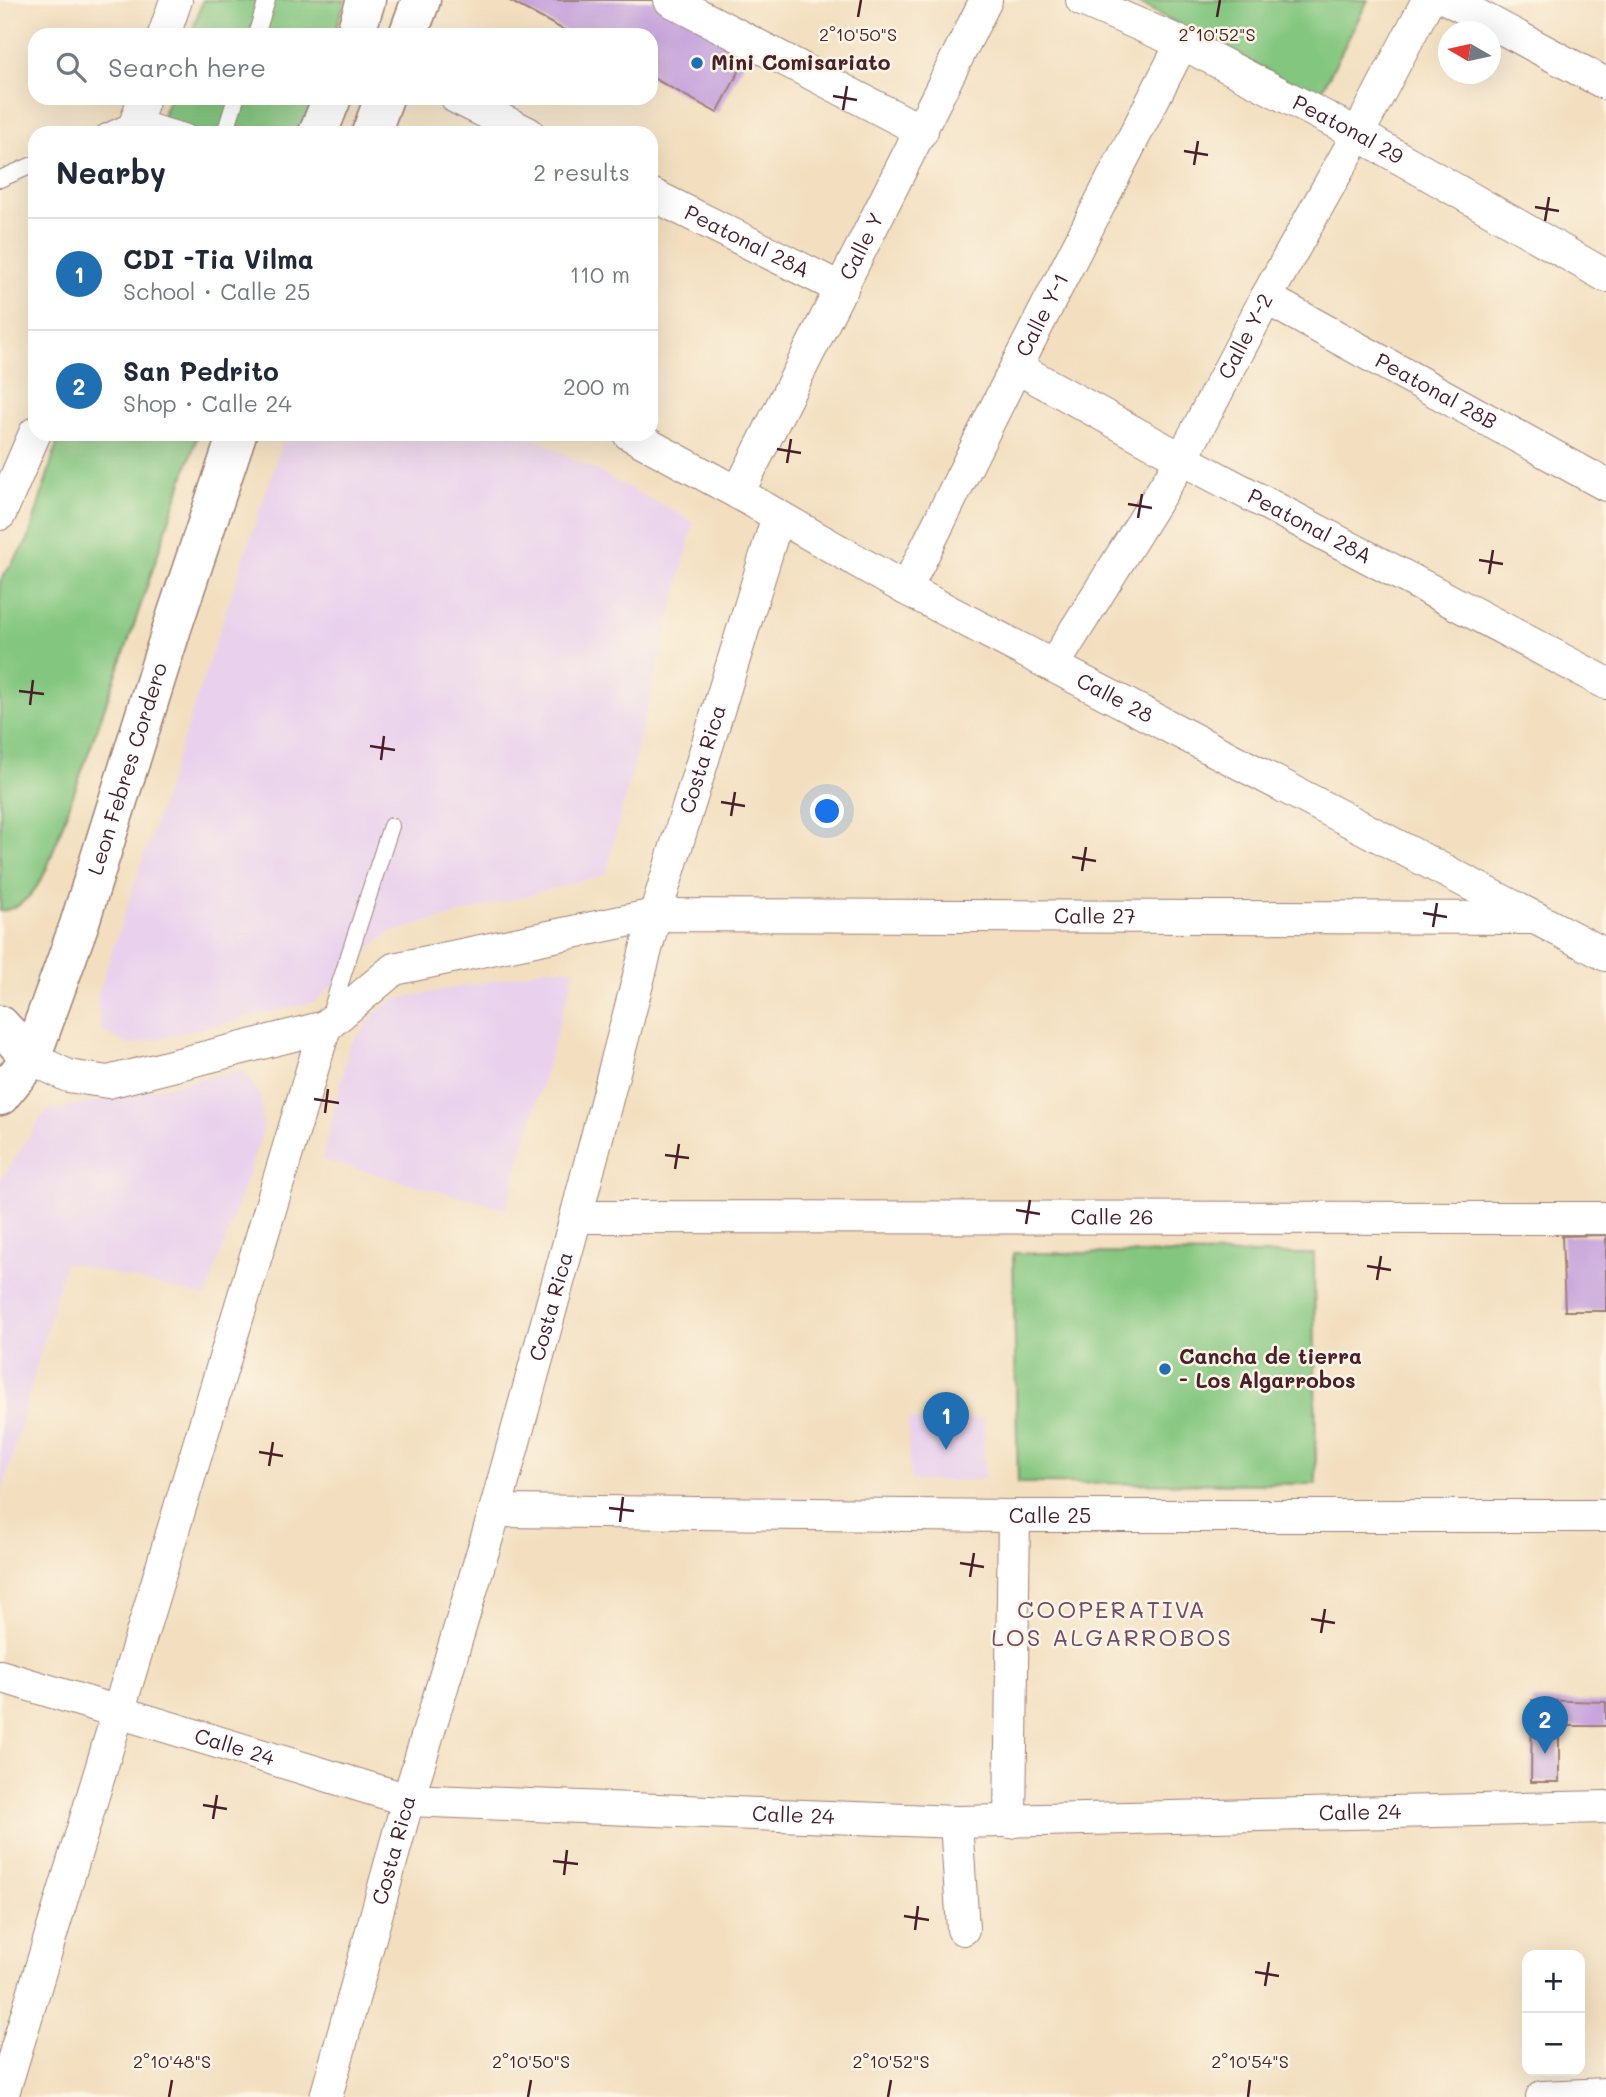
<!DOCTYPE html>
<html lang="en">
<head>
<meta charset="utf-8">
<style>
	body { margin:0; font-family:Mali,sans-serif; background:#f2f2f3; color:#1f2937 }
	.controls { position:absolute; right:21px; bottom:21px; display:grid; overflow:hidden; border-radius:14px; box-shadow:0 7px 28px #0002 }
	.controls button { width:63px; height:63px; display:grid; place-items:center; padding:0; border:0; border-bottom:2px solid #e0e1e3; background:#fff; color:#1f2937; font:35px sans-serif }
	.compass { position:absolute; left:1438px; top:21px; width:63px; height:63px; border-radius:50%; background:#fff; box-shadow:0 7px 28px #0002; rotate:279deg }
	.you { position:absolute; left:828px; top:812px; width:24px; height:24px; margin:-18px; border:5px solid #fff; border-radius:50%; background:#1a73e8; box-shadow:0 0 0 10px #1a73e833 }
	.badge { display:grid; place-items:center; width:46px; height:46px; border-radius:50%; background:#1f6fb2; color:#fff; font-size:23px; font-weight:700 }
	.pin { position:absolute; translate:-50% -58px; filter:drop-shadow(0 2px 4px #0008) }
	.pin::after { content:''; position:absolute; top:37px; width:24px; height:21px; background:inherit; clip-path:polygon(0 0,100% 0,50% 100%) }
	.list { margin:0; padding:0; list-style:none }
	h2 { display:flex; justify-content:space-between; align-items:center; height:91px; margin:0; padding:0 28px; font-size:30px }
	h2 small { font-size:23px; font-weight:400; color:#747a83 }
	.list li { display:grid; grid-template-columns:46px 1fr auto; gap:21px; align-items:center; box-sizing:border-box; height:112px; padding:0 28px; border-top:2px solid #e0e1e3 }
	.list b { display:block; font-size:26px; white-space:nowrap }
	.list p { margin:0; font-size:23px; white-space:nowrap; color:#747a83 }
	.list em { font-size:23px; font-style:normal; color:#747a83 }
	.icon { flex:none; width:38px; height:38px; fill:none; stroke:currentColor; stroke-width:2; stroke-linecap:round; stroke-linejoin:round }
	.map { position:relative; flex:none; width:1606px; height:2097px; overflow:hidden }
	.search { position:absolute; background:#fff; box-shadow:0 7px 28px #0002; left:28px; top:28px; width:630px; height:77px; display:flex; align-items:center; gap:18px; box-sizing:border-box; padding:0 24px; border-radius:21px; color:#747a83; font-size:26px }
	.panel { position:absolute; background:#fff; box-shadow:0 7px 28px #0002; left:28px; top:126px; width:630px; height:315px; border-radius:21px }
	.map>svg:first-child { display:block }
</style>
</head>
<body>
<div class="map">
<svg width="1606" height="2097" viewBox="0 0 1606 2097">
	<rect width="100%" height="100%" fill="#fcf5e5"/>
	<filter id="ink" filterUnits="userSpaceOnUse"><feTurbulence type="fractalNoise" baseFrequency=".0143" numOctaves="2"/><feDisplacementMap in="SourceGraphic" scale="14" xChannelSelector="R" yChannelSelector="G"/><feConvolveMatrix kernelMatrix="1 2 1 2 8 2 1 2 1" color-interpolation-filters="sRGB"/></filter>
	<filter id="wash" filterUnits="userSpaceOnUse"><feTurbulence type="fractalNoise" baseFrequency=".00686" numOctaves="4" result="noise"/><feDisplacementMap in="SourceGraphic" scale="28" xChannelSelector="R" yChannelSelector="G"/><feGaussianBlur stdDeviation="1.57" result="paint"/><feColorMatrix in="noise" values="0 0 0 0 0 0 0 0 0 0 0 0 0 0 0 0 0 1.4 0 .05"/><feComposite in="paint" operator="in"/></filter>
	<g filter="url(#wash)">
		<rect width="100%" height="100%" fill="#f3dfc0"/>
		<path fill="#e9d1ed" d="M 285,434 L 526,434 L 694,522 L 606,874 L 388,933 L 315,1002 L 130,1045 L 101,1031 L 97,996 Z
			M 544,968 L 575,969 L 506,1209 L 322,1160 L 350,1044 L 379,1010 L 396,999 L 517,976 Z
			M 242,1070 L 261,1098 L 263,1130 L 206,1297 L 65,1262 L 0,1501 L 0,1181 L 45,1112 Z
			M 984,1418 L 984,1480 L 910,1481 L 908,1420 Z"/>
		<path fill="#83c67f" stroke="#667255" stroke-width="2" d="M 203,0 L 345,0 L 334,35 L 191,35 Z
			M 1133,0 L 1368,0 L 1318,98 Z
			M 169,98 L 313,98 L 301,133 L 157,133 Z
			M 60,434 L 198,434 L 132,631 L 47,868 C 38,888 24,909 0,911 L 0,581 L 28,540 Z
			M 1013,1253 L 1314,1254 L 1316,1484 L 1018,1483 Z"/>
		<g id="blocks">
			<path fill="#c39edc" d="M 508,0 L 656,0 L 751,49 L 717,113 L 651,77 L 651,35 L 573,35 Z
				M 1606,1235 L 1606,1311 L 1565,1311 L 1562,1236 Z
				M 1532,1700 L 1606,1702 L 1606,1726 L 1559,1726 L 1559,1782 L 1531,1782 Z"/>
		</g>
	</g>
	<g filter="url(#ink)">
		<use href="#blocks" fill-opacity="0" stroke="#9e7f76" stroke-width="2"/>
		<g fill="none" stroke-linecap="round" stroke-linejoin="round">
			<defs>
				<path id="service" d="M 256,35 L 267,0
					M 104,133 L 137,118 L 187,133
					M 225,133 L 236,98
					M 0,179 L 35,164
					M 329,1017 L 391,826"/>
				<g id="minor">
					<path d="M 670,0 L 922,131"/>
					<path id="s1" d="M 1082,0 L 1182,43 L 1358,134 L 1606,276"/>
					<path d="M 1449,0 L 1606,84"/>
					<path d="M 164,35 L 176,0"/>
					<path d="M 457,98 L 528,133"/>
					<path d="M 132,133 L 144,98"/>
					<path id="s2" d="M 651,194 L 842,289"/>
					<path id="s3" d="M 1266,298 L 1606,485"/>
					<path id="s4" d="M 1016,367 L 1182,459 L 1606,683"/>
					<path id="s5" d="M 629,434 L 738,493 L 906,589 L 1606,955"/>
					<path id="s6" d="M 738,493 L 986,0"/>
					<path d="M 0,514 L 35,433"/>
					<path id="s7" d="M 906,589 L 1016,367 L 1182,43"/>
					<path id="s8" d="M 1053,666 L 1182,459 L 1266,298 L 1358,134 L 1428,0"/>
					<path id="s9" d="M 31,1058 L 68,1076 L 108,1082 L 325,1027 L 394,969 L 655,915 L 1536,918"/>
					<path id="s10" d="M 576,1217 L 1606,1218"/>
					<path id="s11" d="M 495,1511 L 1014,1516 L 1606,1516"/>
					<path id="s12" d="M 0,1676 L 408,1800 L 956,1822 L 1606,1807"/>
					<path d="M 956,1822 L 963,1929"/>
					<path d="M 1010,1822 L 1014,1516"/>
					<path d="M 2,2097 L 325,1027"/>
					<path id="s13" d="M 326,2097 L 408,1800 L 495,1511 L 576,1217 L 655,915 L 778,516"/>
					<path d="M 1542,2097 L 1606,2094"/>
				</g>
				<g id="tertiary">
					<path d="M 355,35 L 366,0"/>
					<path d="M 408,35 L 421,0"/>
					<path d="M 318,133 L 332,98"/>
					<path d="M 371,133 L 384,98"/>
					<path d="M 0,1025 L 31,1058"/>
					<path id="s14" d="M 0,1096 L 31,1058 L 79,925 L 172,628 L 237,434"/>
				</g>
			</defs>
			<use href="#service" stroke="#9e7f76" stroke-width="18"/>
			<use href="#minor" stroke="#9e7f76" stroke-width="34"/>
			<use href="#tertiary" stroke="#9e7f76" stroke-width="41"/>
			<use href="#service" stroke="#fff" stroke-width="16"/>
			<use href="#minor" stroke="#fff" stroke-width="32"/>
			<use href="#tertiary" stroke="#fff" stroke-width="38"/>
		</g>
	</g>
	<path fill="none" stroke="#4a1f2b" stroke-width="2.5" d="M 858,17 L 861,0M 1217,17 L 1220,0M 833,96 L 857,100M 843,110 L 847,86M 1184,151 L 1208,155M 1194,165 L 1198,141M 1535,207 L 1559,211M 1545,221 L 1549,197M 777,449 L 801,453M 787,463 L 791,439M 1128,504 L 1152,508M 1138,518 L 1142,494M 1479,560 L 1503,564M 1489,574 L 1493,550M 19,691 L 44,694M 30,705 L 33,680M 370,746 L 395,750M 381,760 L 384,736M 721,802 L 745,806M 731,816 L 735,792M 1072,857 L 1096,861M 1082,871 L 1086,847M 1423,913 L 1447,917M 1433,927 L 1437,903M 314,1099 L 339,1103M 325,1113 L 328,1089M 665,1155 L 689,1158M 675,1169 L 679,1144M 1016,1210 L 1040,1214M 1026,1224 L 1030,1200M 1367,1266 L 1391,1270M 1377,1280 L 1381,1256M 259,1452 L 283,1456M 269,1466 L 273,1442M 609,1508 L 634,1511M 620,1522 L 623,1497M 960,1563 L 984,1567M 970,1577 L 974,1553M 1311,1619 L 1335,1623M 1321,1633 L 1325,1609M 203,1805 L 227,1809M 213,1819 L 217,1795M 553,1861 L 578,1864M 564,1875 L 567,1850M 904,1916 L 929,1920M 915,1930 L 918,1906M 1255,1972 L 1279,1976M 1265,1986 L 1269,1962M 169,2097 L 172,2080M 528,2097 L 531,2080M 888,2097 L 891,2080M 1248,2097 L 1250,2080"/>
	<g fill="#1f6fb2" stroke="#fcf5e5" stroke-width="2.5">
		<circle cx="697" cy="63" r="7"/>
		<circle cx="1165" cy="1369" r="7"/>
	</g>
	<g text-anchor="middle" stroke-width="5" stroke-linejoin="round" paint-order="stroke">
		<g font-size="21" font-weight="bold" fill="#4a1f2b" stroke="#fcf5e5" text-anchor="start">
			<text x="711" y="70">Mini Comisariato</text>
			<text x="1179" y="1364">Cancha de tierra<tspan x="1179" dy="24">- Los Algarrobos</tspan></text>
		</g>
		<g font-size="21" fill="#4a1f2b" stroke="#fcf5e5">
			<text dy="7" stroke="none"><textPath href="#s1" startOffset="296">Peatonal 29</textPath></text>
			<text dy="7" stroke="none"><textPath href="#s2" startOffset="107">Peatonal 28A</textPath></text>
			<text dy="7" stroke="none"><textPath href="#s6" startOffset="276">Calle Y</textPath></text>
			<text dy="7" stroke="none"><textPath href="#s7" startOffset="306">Calle Y-1</textPath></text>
			<text dy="7" stroke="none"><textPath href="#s8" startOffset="382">Calle Y-2</textPath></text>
			<text dy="7" stroke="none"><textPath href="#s3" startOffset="194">Peatonal 28B</textPath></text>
			<text dy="7" stroke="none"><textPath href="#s4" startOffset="334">Peatonal 28A</textPath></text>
			<text dy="7" stroke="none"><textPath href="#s5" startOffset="553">Calle 28</textPath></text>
			<text dy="7" stroke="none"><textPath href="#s13" startOffset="1390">Costa Rica</textPath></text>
			<text dy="7" stroke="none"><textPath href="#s14" startOffset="354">Leon Febres Cordero</textPath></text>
			<text dy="7" stroke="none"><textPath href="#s9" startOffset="1102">Calle 27</textPath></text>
			<text dy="7" stroke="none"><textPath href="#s10" startOffset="536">Calle 26</textPath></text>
			<text dy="7" stroke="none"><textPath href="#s13" startOffset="822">Costa Rica</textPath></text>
			<text dy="7" stroke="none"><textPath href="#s11" startOffset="555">Calle 25</textPath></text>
			<text dy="7" stroke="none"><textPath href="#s12" startOffset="245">Calle 24</textPath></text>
			<text dy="7" stroke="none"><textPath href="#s12" startOffset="1379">Calle 24</textPath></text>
			<text dy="7" stroke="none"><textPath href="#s12" startOffset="812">Calle 24</textPath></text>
			<text dy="7" stroke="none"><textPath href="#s13" startOffset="256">Costa Rica</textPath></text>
		</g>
		<g font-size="24" letter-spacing="2" fill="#744b69" stroke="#fcf5e5">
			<text x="1112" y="1618">COOPERATIVA<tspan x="1112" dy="28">LOS ALGARROBOS</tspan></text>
		</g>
	</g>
	<g font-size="18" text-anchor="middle" fill="#4a1f2b" stroke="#fcf5e5" stroke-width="5" stroke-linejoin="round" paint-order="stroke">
		<text x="858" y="41">2°10'50"S</text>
		<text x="1217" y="41">2°10'52"S</text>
		<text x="172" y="2068">2°10'48"S</text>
		<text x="531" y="2068">2°10'50"S</text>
		<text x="891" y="2068">2°10'52"S</text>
		<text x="1250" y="2068">2°10'54"S</text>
	</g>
</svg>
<div class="controls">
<button>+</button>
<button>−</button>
</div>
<svg class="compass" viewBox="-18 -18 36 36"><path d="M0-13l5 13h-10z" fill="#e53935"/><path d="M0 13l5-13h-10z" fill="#747a83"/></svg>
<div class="you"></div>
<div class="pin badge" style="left:946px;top:1450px">1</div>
<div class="pin badge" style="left:1545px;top:1754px">2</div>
<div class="search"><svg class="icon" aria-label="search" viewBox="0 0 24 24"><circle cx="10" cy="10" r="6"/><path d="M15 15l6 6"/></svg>Search here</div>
<section class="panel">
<h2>Nearby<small>2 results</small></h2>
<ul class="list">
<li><span class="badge">1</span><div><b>CDI -Tia Vilma</b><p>School · Calle 25</p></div><em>110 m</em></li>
<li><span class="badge">2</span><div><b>San Pedrito</b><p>Shop · Calle 24</p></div><em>200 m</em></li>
</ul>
</section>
</div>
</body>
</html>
